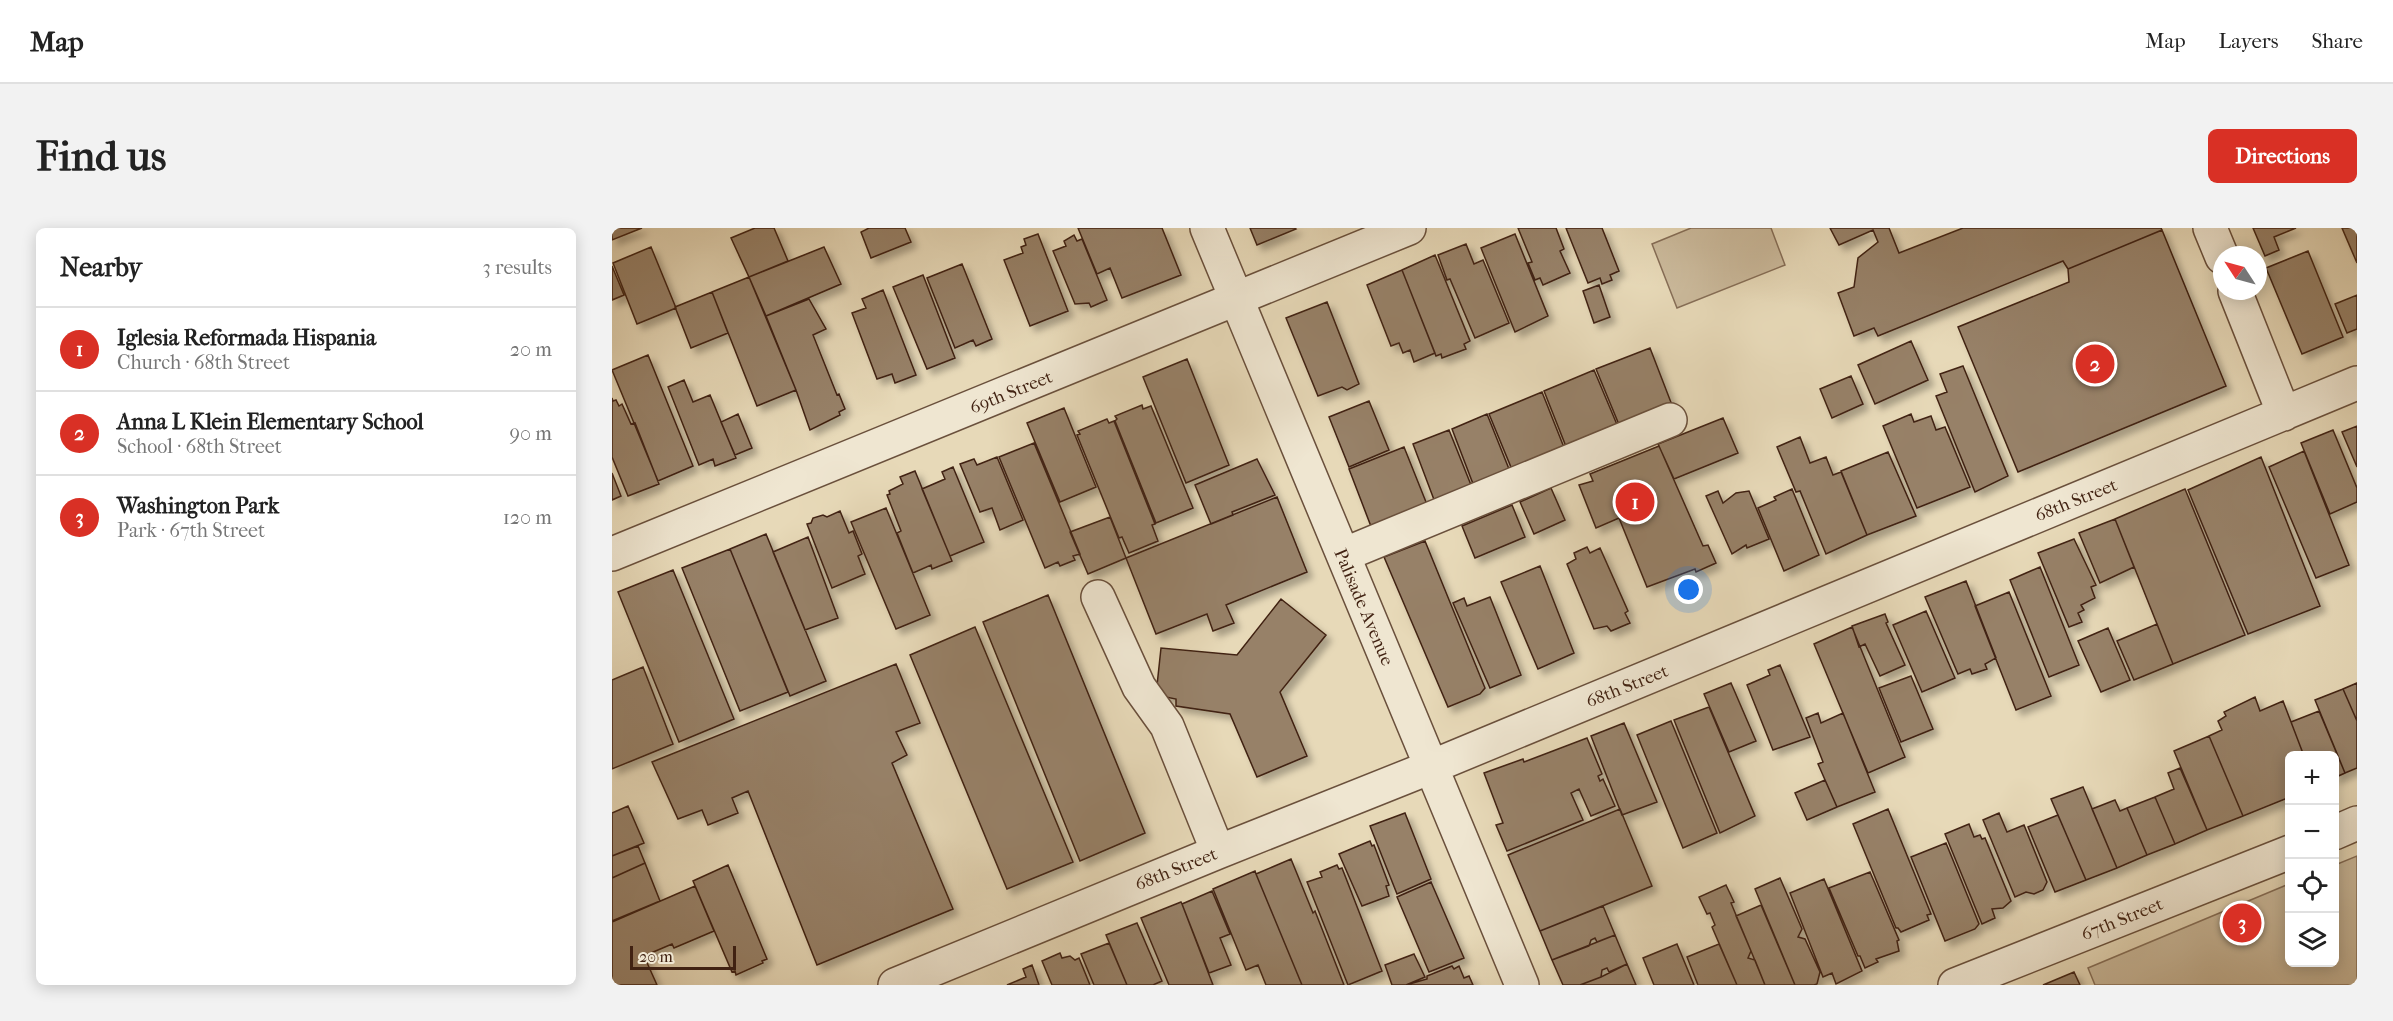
<!DOCTYPE html>
<html lang="en">
<head>
<meta charset="utf-8">
<style>
	body { margin:0; font-family:"IM FELL French Canon",serif; background:#f2f2f2; color:#222 }
	.controls { position:absolute; right:18px; bottom:18px; display:grid; overflow:hidden; border-radius:9px; box-shadow:0 3px 15px #0003 }
	.controls button { width:54px; height:54px; display:grid; place-items:center; padding:0; border:0; border-bottom:2px solid #e0e0e0; background:#fff; color:#222; font:30px sans-serif }
	.compass { position:absolute; left:1601px; top:18px; width:54px; height:54px; border-radius:50%; background:#fff; box-shadow:0 3px 15px #0003; rotate:306deg }
	.scale { position:absolute; left:18px; bottom:15px; width:106px; box-sizing:border-box; padding-left:6px; border:3px solid #412212; border-top:0; font-size:16px; line-height:21px; white-space:nowrap; color:#412212; -webkit-text-stroke:4px #efe6d1; paint-order:stroke }
	.you { position:absolute; left:1077px; top:362px; width:21px; height:21px; margin:-15px; border:4px solid #fff; border-radius:50%; background:#1a73e8; box-shadow:0 0 0 9px #1a73e833 }
	.badge { display:grid; place-items:center; width:39px; height:39px; border-radius:50%; background:#d93025; color:#fff; font-size:20px; font-weight:700 }
	.pin { position:absolute; translate:-50% -50%; border:3px solid #fff; box-shadow:0 2px 6px #0006 }
	.list { margin:0; padding:0; list-style:none }
	h2 { display:flex; justify-content:space-between; align-items:center; height:78px; margin:0; padding:0 24px; font-size:26px }
	h2 small { font-size:20px; font-weight:400; color:#767676 }
	.list li { display:grid; grid-template-columns:39px 1fr auto; gap:18px; align-items:center; box-sizing:border-box; height:84px; padding:0 24px; border-top:2px solid #e0e0e0 }
	.list b { display:block; font-size:22px; white-space:nowrap }
	.list p { margin:0; font-size:20px; white-space:nowrap; color:#767676 }
	.list em { font-size:20px; font-style:normal; color:#767676 }
	.icon { flex:none; width:33px; height:33px; fill:none; stroke:currentColor; stroke-width:2; stroke-linecap:round; stroke-linejoin:round }
	.map { position:relative; flex:none; width:1745px; height:757px; overflow:hidden; border-radius:9px }
	header { display:flex; align-items:center; gap:36px; box-sizing:border-box; height:84px; padding:0 30px; background:#fff; border-bottom:2px solid #e0e0e0 }
	header strong { font-size:28px }
	nav { display:flex; gap:33px; margin-inline-start:auto; font-size:21px }
	.intro { display:flex; align-items:center; justify-content:space-between; box-sizing:border-box; height:144px; padding:0 36px }
	h1 { margin:0; font-size:42px }
	.button { padding:15px 27px; border-radius:9px; background:#d93025; color:#fff; font-size:21px; font-weight:700 }
	main { display:flex; gap:36px; padding:0 36px }
	aside { flex:1; background:#fff; border-radius:9px; box-shadow:0 3px 15px #0003 }
	.map>svg:first-child { display:block }
</style>
</head>
<body>
<header>
<strong>Map</strong>
<nav><a>Map</a><a>Layers</a><a>Share</a></nav>
</header>
<div class="intro"><h1>Find us</h1><a class="button">Directions</a></div>
<main>
<aside>
<h2>Nearby<small>3 results</small></h2>
<ul class="list">
<li><span class="badge">1</span><div><b>Iglesia Reformada Hispania</b><p>Church · 68th Street</p></div><em>20 m</em></li>
<li><span class="badge">2</span><div><b>Anna L Klein Elementary School</b><p>School · 68th Street</p></div><em>90 m</em></li>
<li><span class="badge">3</span><div><b>Washington Park</b><p>Park · 67th Street</p></div><em>120 m</em></li>
</ul>
</aside>
<div class="map">
<svg width="1745" height="757" viewBox="0 0 1745 757">
	<defs>
		<filter id="shadow"><feDropShadow dx="5.5" dy="5.5" stdDeviation="3" flood-color="#0004"/></filter>
	</defs>
	<rect width="100%" height="100%" fill="#e7d9b8"/>
	<filter id="stains"><feTurbulence type="fractalNoise" baseFrequency=".00333" numOctaves="4"/><feColorMatrix values="0 0 0 0 .2 0 0 0 0 .09 0 0 0 0 .02 0 0 0 .5 -.17"/></filter>
	<radialGradient id="worn" r=".72"><stop offset=".6" stop-color="#630" stop-opacity="0"/><stop offset="1" stop-color="#630" stop-opacity=".3"/></radialGradient>
	<path fill="#cbba9c" stroke="#866e57" stroke-width="1.5" d="M 1079,0 L 1159,0 L 1173,37 L 1065,80 L 1040,16 Z
		M 1745,628 L 1745,757 L 1483,757 L 1476,740 L 1677,656 L 1678,734 L 1722,734 L 1723,637 Z"/>
	<path fill="#978168" stroke="#412212" stroke-width="1.5" filter="url(#shadow)" d="M 0,0 L 30,0 L 0,12 Z
		M 143,0 L 162,0 L 176,33 L 137,49 L 119,10 Z
		M 257,0 L 293,0 L 299,14 L 259,30 L 249,4 Z
		M 466,0 L 550,0 L 569,47 L 510,70 L 498,40 L 485,46 Z
		M 638,0 L 683,0 L 684,1 L 645,17 Z
		M 906,0 L 944,0 L 952,21 L 948,23 L 958,45 L 931,57 L 928,50 L 923,52 L 916,35 L 920,34 Z
		M 954,0 L 990,0 L 1007,43 L 998,47 L 1000,52 L 990,56 L 988,50 L 976,55 Z
		M 1218,0 L 1277,0 L 1287,25 L 1351,0 L 1549,0 L 1550,2 L 1456,41 L 1451,33 L 1266,108 L 1262,100 L 1242,108 L 1226,65 L 1242,59 L 1246,30 L 1266,14 L 1261,2 L 1227,17 Z
		M 1641,0 L 1684,0 L 1662,9 L 1667,22 L 1653,28 Z
		M 1730,0 L 1745,0 L 1745,35 Z
		M 1550,2 L 1614,158 L 1406,244 L 1346,99 L 1457,54 L 1456,41 Z
		M 426,6 L 456,83 L 418,98 L 392,32 L 411,25 L 409,19 L 414,17 L 412,11 Z
		M 903,6 L 936,88 L 903,104 L 869,20 Z
		M 462,7 L 465,13 L 470,11 L 495,72 L 479,79 L 477,75 L 463,76 L 441,23 L 454,18 L 452,13 Z
		M 854,16 L 862,36 L 871,32 L 897,95 L 863,110 L 838,51 L 835,52 L 826,27 Z
		M 39,19 L 64,80 L 25,96 L 1,35 Z
		M 212,19 L 229,56 L 154,88 L 137,49 Z
		M 1696,23 L 1731,109 L 1690,126 L 1654,40 Z
		M 823,27 L 858,113 L 852,116 L 854,121 L 830,130 L 829,126 L 824,128 L 790,42 Z
		M 350,36 L 380,111 L 364,118 L 361,112 L 343,120 L 315,50 Z
		M 0,38 L 12,67 L 0,72 Z
		M 790,42 L 823,125 L 802,134 L 798,122 L 791,125 L 787,115 L 779,118 L 755,57 Z
		M 311,47 L 343,130 L 315,141 L 281,59 Z
		M 137,49 L 184,162 L 145,178 L 100,64 Z
		M 987,57 L 998,89 L 982,95 L 971,63 Z
		M 271,62 L 304,147 L 283,155 L 280,146 L 265,151 L 240,85 L 254,80 L 250,71 Z
		M 100,64 L 116,105 L 79,120 L 63,79 Z
		M 1745,67 L 1745,101 L 1735,105 L 1723,76 Z
		M 197,71 L 214,101 L 201,107 L 225,167 L 227,166 L 233,181 L 227,184 L 228,187 L 198,202 L 184,162 L 154,88 Z
		M 715,74 L 747,156 L 735,162 L 730,159 L 706,168 L 674,90 Z
		M 1299,113 L 1316,152 L 1263,176 L 1246,137 Z
		M 1038,120 L 1060,177 L 1008,199 L 984,141 Z
		M 36,127 L 81,238 L 46,253 L 0,142 Z
		M 575,131 L 617,237 L 574,255 L 531,149 Z
		M 1351,138 L 1396,248 L 1363,264 L 1324,168 L 1335,164 L 1328,146 Z
		M 982,142 L 1006,199 L 955,221 L 932,163 Z
		M 1239,148 L 1251,176 L 1220,190 L 1208,161 Z
		M 72,152 L 81,174 L 98,167 L 124,230 L 103,238 L 101,231 L 87,237 L 56,159 Z
		M 930,164 L 953,222 L 901,244 L 877,186 Z
		M 0,170 L 1,173 L 4,172 L 7,178 L 10,176 L 19,196 L 23,195 L 47,256 L 16,268 L 0,229 Z
		M 757,173 L 777,222 L 737,239 L 717,189 Z
		M 530,177 L 531,181 L 539,178 L 581,280 L 544,295 L 503,193 L 505,191 L 503,188 Z
		M 452,180 L 484,259 L 448,274 L 415,195 Z
		M 126,186 L 140,220 L 123,227 L 109,194 Z
		M 875,186 L 899,246 L 863,261 L 840,201 Z
		M 1299,186 L 1302,194 L 1319,188 L 1324,202 L 1333,199 L 1358,259 L 1305,280 L 1271,198 Z
		M 1111,190 L 1126,225 L 1062,251 L 1046,216 Z
		M 495,191 L 497,195 L 502,193 L 543,296 L 540,297 L 546,313 L 517,325 L 510,309 L 507,310 L 465,207 L 468,206 L 466,203 Z
		M 1745,198 L 1745,239 L 1730,204 Z
		M 837,202 L 861,262 L 824,277 L 801,216 Z
		M 1721,202 L 1745,260 L 1745,274 L 1718,286 L 1689,215 Z
		M 1188,209 L 1198,235 L 1214,229 L 1221,247 L 1229,244 L 1255,307 L 1214,326 L 1188,263 L 1184,264 L 1165,219 Z
		M 422,215 L 468,326 L 461,328 L 463,332 L 448,338 L 446,334 L 433,340 L 387,229 Z
		M 1047,218 L 1091,318 L 1096,317 L 1104,335 L 1084,344 L 1083,341 L 1035,359 L 1007,290 L 984,300 L 967,257 L 981,253 L 978,246 Z
		M 792,219 L 816,279 L 760,301 L 737,241 Z
		M 1692,223 L 1737,337 L 1704,350 L 1657,239 Z
		M 1276,224 L 1304,288 L 1255,307 L 1229,243 Z
		M 385,229 L 411,292 L 388,302 L 380,280 L 368,284 L 348,236 L 362,231 L 365,237 Z
		M 1649,229 L 1708,378 L 1636,406 L 1576,262 Z
		M 645,231 L 663,267 L 620,284 L 621,287 L 599,296 L 583,257 Z
		M 341,239 L 372,314 L 338,328 L 310,261 L 333,251 L 330,244 Z
		M 303,243 L 340,333 L 320,341 L 319,337 L 301,345 L 285,305 L 289,303 L 275,267 L 278,266 L 277,263 L 291,256 L 288,249 Z
		M 0,245 L 9,268 L 0,272 Z
		M 939,260 L 953,292 L 922,306 L 908,274 Z
		M 1180,261 L 1207,327 L 1172,343 L 1146,280 L 1164,272 L 1162,269 Z
		M 1573,261 L 1633,407 L 1561,436 L 1503,291 Z
		M 1106,263 L 1111,275 L 1124,265 L 1137,263 L 1157,311 L 1135,320 L 1134,317 L 1120,326 L 1094,268 Z
		M 665,269 L 695,344 L 614,377 L 622,395 L 601,403 L 595,386 L 544,406 L 514,330 Z
		M 900,277 L 913,309 L 863,330 L 850,298 Z
		M 274,280 L 318,387 L 284,401 L 239,294 Z
		M 228,283 L 237,305 L 241,303 L 250,326 L 246,328 L 253,346 L 220,360 L 195,296 L 199,295 L 201,290 L 211,287 L 215,289 Z
		M 498,289 L 514,330 L 476,346 L 458,304 Z
		M 1503,291 L 1522,339 L 1488,355 L 1467,305 Z
		M 154,306 L 214,453 L 178,468 L 118,321 Z
		M 196,309 L 226,390 L 193,402 L 161,324 Z
		M 1462,311 L 1484,357 L 1479,359 L 1483,370 L 1469,377 L 1472,382 L 1466,385 L 1470,394 L 1457,399 L 1426,325 Z
		M 813,313 L 873,460 L 868,466 L 836,479 L 772,329 Z
		M 975,319 L 978,325 L 988,320 L 1016,383 L 1013,385 L 1018,395 L 999,403 L 995,398 L 982,401 L 955,336 L 964,331 L 962,325 Z
		M 118,321 L 176,464 L 128,483 L 70,340 Z
		M 928,338 L 962,425 L 926,441 L 889,354 Z
		M 1428,339 L 1467,437 L 1437,449 L 1398,352 Z
		M 61,342 L 122,491 L 67,514 L 6,364 Z
		M 1354,353 L 1384,430 L 1373,436 L 1375,441 L 1360,446 L 1358,441 L 1346,446 L 1313,369 Z
		M 1397,364 L 1439,468 L 1404,482 L 1363,378 Z
		M 436,367 L 533,605 L 468,633 L 371,394 Z
		M 878,369 L 909,447 L 878,460 L 841,375 L 852,370 L 855,378 Z
		M 669,371 L 714,407 L 668,464 L 695,528 L 645,549 L 618,486 L 564,478 L 564,471 L 544,467 L 549,420 L 625,427 Z
		M 1314,383 L 1343,450 L 1310,464 L 1281,397 Z
		M 1273,386 L 1276,394 L 1274,395 L 1293,437 L 1268,448 L 1253,416 L 1247,419 L 1240,398 Z
		M 1545,396 L 1561,436 L 1522,452 L 1505,413 Z
		M 363,399 L 461,634 L 395,661 L 298,427 Z
		M 1240,399 L 1293,529 L 1256,545 L 1202,416 Z
		M 1496,400 L 1518,452 L 1489,464 L 1466,413 Z
		M 284,436 L 308,495 L 284,504 L 295,527 L 280,535 L 341,681 L 205,737 L 136,563 L 120,570 L 126,585 L 96,597 L 90,582 L 66,591 L 40,534 Z
		M 1168,437 L 1198,509 L 1161,522 L 1135,457 L 1158,447 L 1156,442 Z
		M 31,439 L 61,516 L 0,541 L 0,452 Z
		M 1299,448 L 1321,501 L 1289,514 L 1267,460 Z
		M 1119,455 L 1144,513 L 1117,524 L 1092,466 Z
		M 1745,455 L 1745,493 L 1731,461 Z
		M 1731,461 L 1745,493 L 1745,540 L 1733,545 L 1703,472 Z
		M 1643,469 L 1648,483 L 1671,473 L 1692,528 L 1678,528 L 1678,569 L 1631,588 L 1597,508 L 1610,502 L 1606,493 L 1614,488 L 1612,484 Z
		M 1097,479 L 1143,588 L 1108,605 L 1062,492 Z
		M 1707,483 L 1733,545 L 1722,550 L 1722,528 L 1692,528 L 1679,494 Z
		M 1206,485 L 1209,495 L 1231,485 L 1263,564 L 1225,579 L 1206,536 L 1211,534 L 1194,490 Z
		M 1059,493 L 1105,605 L 1071,620 L 1025,507 Z
		M 1012,495 L 1045,574 L 1010,587 L 979,508 Z
		M 1597,508 L 1631,588 L 1595,602 L 1562,523 Z
		M 975,510 L 990,546 L 986,548 L 988,553 L 991,551 L 1003,578 L 979,588 L 967,561 L 959,565 L 971,592 L 895,623 L 884,597 L 891,595 L 872,545 L 911,531 L 912,534 Z
		M 1568,540 L 1595,602 L 1563,616 L 1543,569 L 1562,561 L 1556,545 Z
		M 1213,552 L 1225,579 L 1195,592 L 1183,565 Z
		M 1471,559 L 1505,640 L 1474,652 L 1439,571 Z
		M 1543,569 L 1563,616 L 1535,627 L 1515,580 Z
		M 1503,572 L 1508,583 L 1515,580 L 1535,627 L 1505,640 L 1480,581 Z
		M 16,578 L 32,615 L 0,628 L 0,585 Z
		M 1008,581 L 1040,658 L 928,703 L 896,627 Z
		M 1276,581 L 1319,686 L 1315,687 L 1317,692 L 1289,704 L 1286,700 L 1284,700 L 1241,596 Z
		M 793,585 L 819,651 L 785,666 L 758,598 Z
		M 1387,585 L 1395,604 L 1412,597 L 1435,654 L 1431,662 L 1422,666 L 1414,664 L 1403,669 L 1371,592 Z
		M 1446,587 L 1474,652 L 1443,664 L 1416,599 Z
		M 1357,596 L 1362,609 L 1368,607 L 1370,611 L 1373,610 L 1399,673 L 1391,680 L 1380,681 L 1383,690 L 1370,696 L 1333,606 Z
		M 758,613 L 760,618 L 762,617 L 777,657 L 774,658 L 777,668 L 750,678 L 727,626 Z
		M 1334,615 L 1367,696 L 1363,701 L 1333,713 L 1299,629 Z
		M 26,618 L 33,635 L 0,650 L 0,628 Z
		M 679,631 L 701,685 L 703,683 L 732,757 L 690,757 L 644,646 Z
		M 33,635 L 48,673 L 0,693 L 0,650 Z
		M 116,637 L 155,731 L 150,733 L 151,735 L 124,747 L 123,743 L 120,744 L 81,653 Z
		M 725,637 L 727,641 L 730,640 L 770,743 L 736,757 L 695,654 L 710,649 L 708,644 Z
		M 643,643 L 644,646 L 690,757 L 654,757 L 646,737 L 634,742 L 601,661 Z
		M 1258,644 L 1287,712 L 1285,713 L 1287,723 L 1264,731 L 1266,734 L 1253,740 L 1248,728 L 1246,728 L 1217,660 Z
		M 1168,650 L 1190,701 L 1186,709 L 1193,711 L 1208,744 L 1205,756 L 1202,757 L 1183,757 L 1143,661 Z
		M 1212,651 L 1250,743 L 1224,756 L 1220,745 L 1211,749 L 1178,665 Z
		M 819,654 L 852,730 L 817,744 L 785,669 Z
		M 1114,657 L 1122,674 L 1119,675 L 1139,723 L 1136,730 L 1143,732 L 1153,757 L 1125,757 L 1100,699 L 1103,697 L 1098,685 L 1095,686 L 1087,669 Z
		M 83,658 L 102,703 L 62,720 L 60,716 L 32,728 L 45,757 L 0,757 L 0,694 Z
		M 600,663 L 618,706 L 608,710 L 619,737 L 597,745 L 570,676 Z
		M 569,674 L 570,676 L 601,757 L 557,757 L 529,690 Z
		M 1149,677 L 1183,757 L 1153,757 L 1139,723 L 1124,688 Z
		M 991,678 L 1003,707 L 985,714 L 983,710 L 979,712 L 977,718 L 940,732 L 928,703 Z
		M 525,695 L 550,753 L 541,757 L 515,757 L 494,707 Z
		M 1003,707 L 1015,736 L 997,744 L 995,740 L 990,742 L 989,749 L 968,757 L 951,757 L 940,732 Z
		M 497,715 L 515,757 L 482,757 L 469,726 Z
		M 1065,716 L 1082,757 L 1042,757 L 1031,730 Z
		M 1107,716 L 1125,757 L 1086,757 L 1075,729 Z
		M 448,725 L 450,730 L 458,728 L 463,732 L 467,730 L 478,757 L 440,757 L 430,733 Z
		M 802,726 L 813,749 L 794,757 L 780,757 L 773,737 Z
		M 1015,736 L 1024,757 L 968,757 L 989,749 Z
		M 420,737 L 427,757 L 395,757 L 414,749 L 411,741 Z
		M 840,738 L 842,741 L 847,738 L 852,750 L 857,748 L 861,757 L 794,757 L 815,751 L 815,748 Z
		M 1462,744 L 1468,757 L 1431,757 Z"/>
	<g fill="none" stroke-linecap="round" stroke-linejoin="round">
		<defs>
			<path id="minor" d="M 595,0 L 910,757
				M 1598,0 L 1610,29
				M 1623,63 L 1672,186
				M 0,326 L 797,0
				M 731,327 L 1058,192
				M 486,369 L 527,459 L 555,498 L 606,624
				M 1722,605 L 1745,595
				M 283,757 L 606,624 L 819,539 L 1745,155
				M 1343,757 L 1678,624"/>
		</defs>
		<use href="#minor" stroke="#6a503c" stroke-width="36"/>
		<use href="#minor" stroke="#efe6d1" stroke-width="33"/>
	</g>
	<g text-anchor="middle" stroke-width="5" stroke-linejoin="round" paint-order="stroke">
		<g font-size="18" fill="#412212" stroke="#efe6d1">
			<text transform="translate(399 164) rotate(-22)" y="6">69th Street</text>
			<text transform="translate(1464 272) rotate(-22)" y="6">68th Street</text>
			<text transform="translate(752 379) rotate(67)" y="6">Palisade Avenue</text>
			<text transform="translate(1015 458) rotate(-22)" y="6">68th Street</text>
			<text transform="translate(564 641) rotate(-22)" y="6">68th Street</text>
			<text transform="translate(1510 691) rotate(-22)" y="6">67th Street</text>
		</g>
	</g>
	<rect width="100%" height="100%" filter="url(#stains)"/>
	<rect width="100%" height="100%" fill="url(#worn)"/>
</svg>
<div class="controls">
<button>+</button>
<button>−</button>
<button><svg class="icon" aria-label="locate" viewBox="0 0 24 24"><circle cx="12" cy="12" r="6"/><path d="M12 2v4M12 18v4M2 12h4M18 12h4"/></svg></button>
<button><svg class="icon" aria-label="layers" viewBox="0 0 24 24"><path d="M12 4l9 5-9 5-9-5zM3 14l9 5 9-5"/></svg></button>
</div>
<svg class="compass" viewBox="-18 -18 36 36"><path d="M0-13l5 13h-10z" fill="#e53935"/><path d="M0 13l5-13h-10z" fill="#767676"/></svg>
<div class="scale">20 m</div>
<div class="you"></div>
<div class="pin badge" style="left:1023px;top:274px">1</div>
<div class="pin badge" style="left:1483px;top:136px">2</div>
<div class="pin badge" style="left:1630px;top:695px">3</div>
</div>
</main>
</body>
</html>
